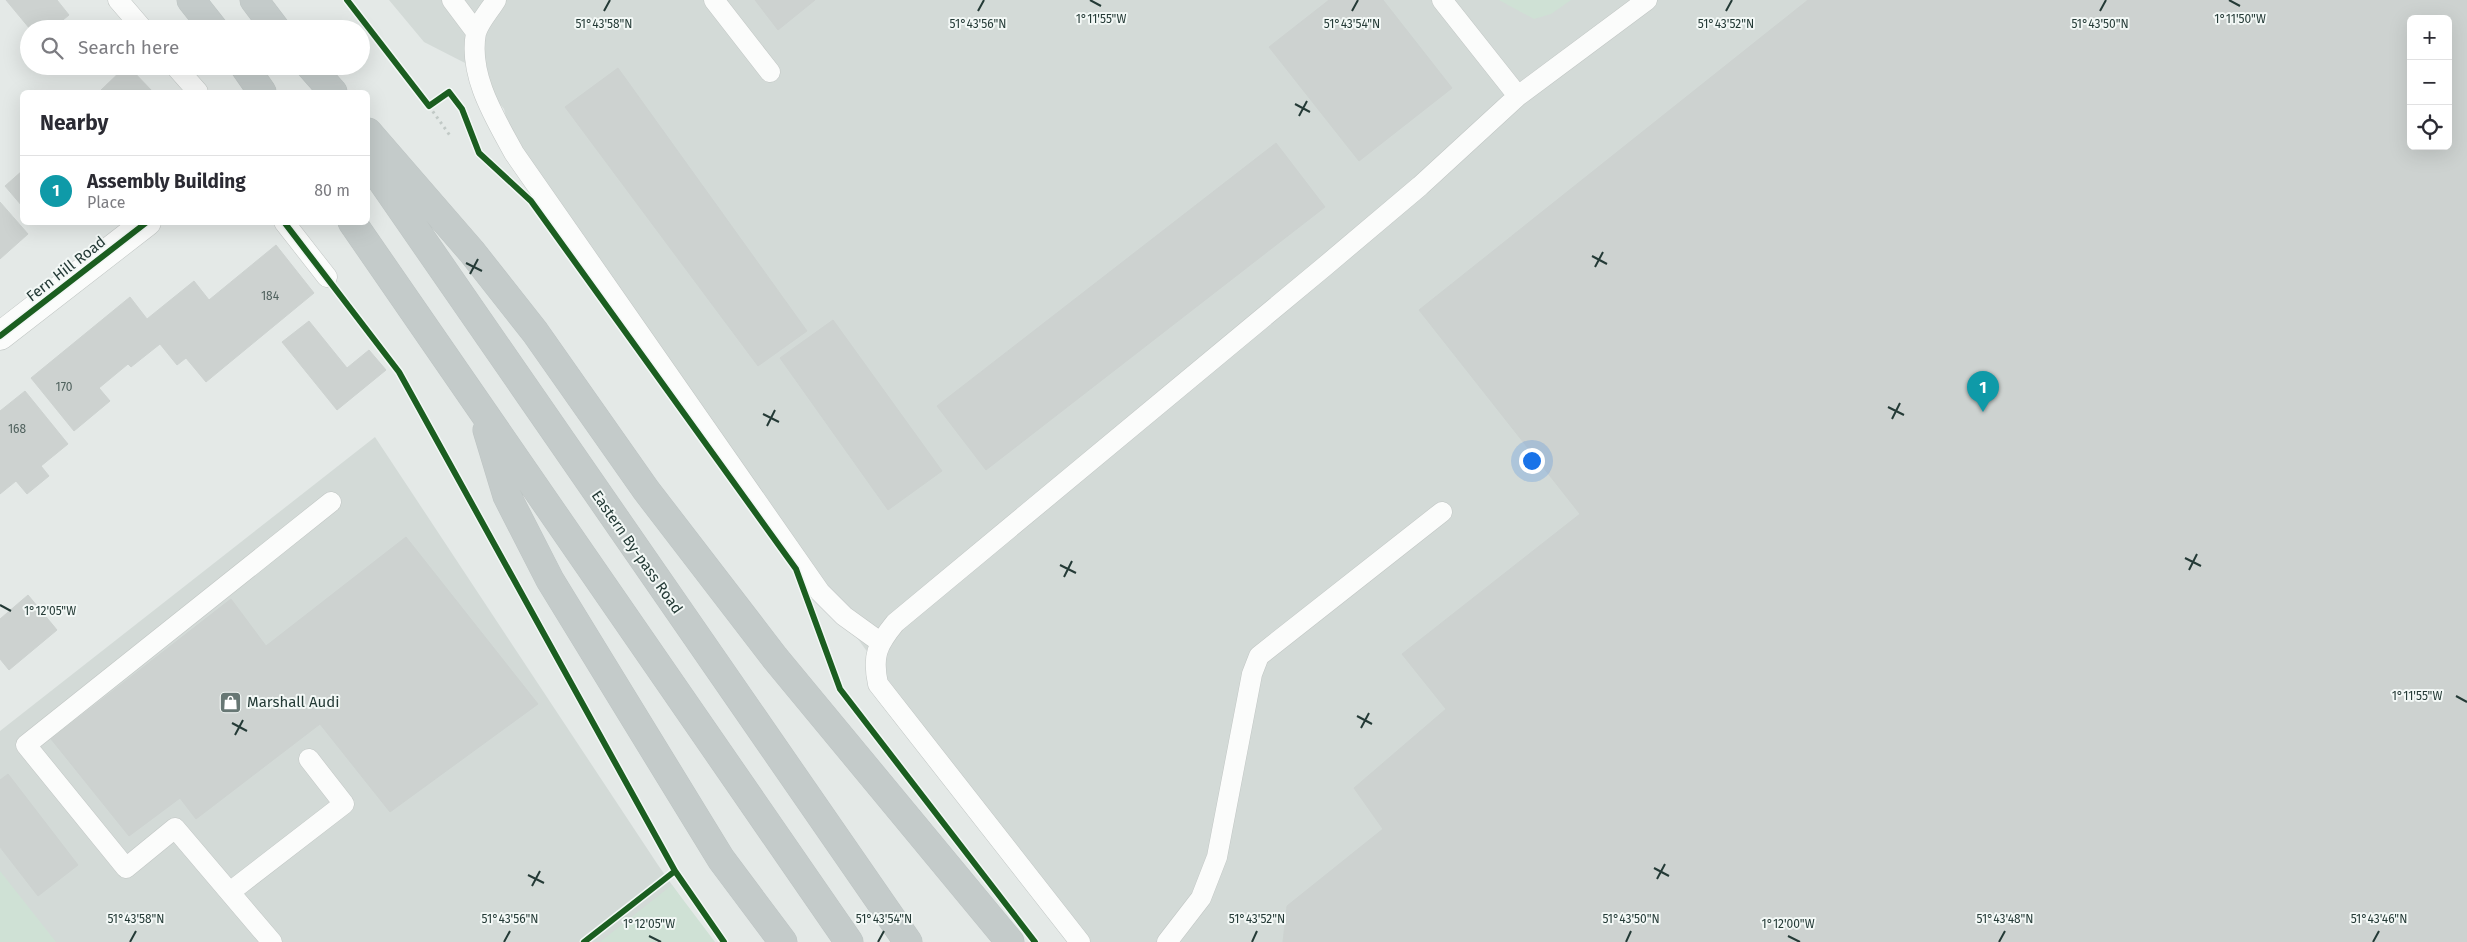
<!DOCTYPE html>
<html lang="en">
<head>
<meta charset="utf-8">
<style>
	body { margin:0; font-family:"Fira Sans",sans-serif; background:#f2f2f3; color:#2b2b33 }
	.controls { position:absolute; right:15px; top:15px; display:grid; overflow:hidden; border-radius:8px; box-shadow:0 5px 20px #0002 }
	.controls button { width:45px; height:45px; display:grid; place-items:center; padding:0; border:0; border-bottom:1px solid #e1e1e2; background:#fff; color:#2b2b33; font:25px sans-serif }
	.you { position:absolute; left:1531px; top:460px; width:18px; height:18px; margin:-12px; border:4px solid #fff; border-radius:50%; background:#1a73e8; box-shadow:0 0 0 8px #1a73e833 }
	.badge { display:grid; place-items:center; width:32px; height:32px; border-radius:50%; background:#677774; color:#fff; font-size:16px; font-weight:700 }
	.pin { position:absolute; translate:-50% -41px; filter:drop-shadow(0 1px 2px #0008) }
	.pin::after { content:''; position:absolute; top:26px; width:18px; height:15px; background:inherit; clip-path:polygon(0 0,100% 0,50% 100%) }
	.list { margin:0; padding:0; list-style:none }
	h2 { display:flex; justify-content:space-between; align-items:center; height:65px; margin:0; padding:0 20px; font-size:21px }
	h2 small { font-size:16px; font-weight:400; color:#7c7c81 }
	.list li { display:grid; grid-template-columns:32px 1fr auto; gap:15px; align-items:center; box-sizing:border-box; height:70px; padding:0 20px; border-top:1px solid #e1e1e2 }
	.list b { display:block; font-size:19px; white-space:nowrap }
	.list p { margin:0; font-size:16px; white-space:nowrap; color:#7c7c81 }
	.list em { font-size:16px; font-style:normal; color:#7c7c81 }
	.icon { flex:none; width:28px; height:28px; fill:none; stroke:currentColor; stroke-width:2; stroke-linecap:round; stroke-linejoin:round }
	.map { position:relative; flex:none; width:2467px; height:942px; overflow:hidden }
	.search { position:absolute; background:#fff; box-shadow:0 5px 20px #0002; left:20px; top:20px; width:350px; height:55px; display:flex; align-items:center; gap:12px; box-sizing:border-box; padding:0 18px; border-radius:28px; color:#7c7c81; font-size:19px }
	.panel { position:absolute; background:#fff; box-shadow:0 5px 20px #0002; left:20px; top:90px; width:350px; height:135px; border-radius:8px }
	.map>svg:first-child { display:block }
</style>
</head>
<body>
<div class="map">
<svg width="2467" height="942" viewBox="0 0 2467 942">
	<rect width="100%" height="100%" fill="#e4e9e7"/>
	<path fill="#d3dad7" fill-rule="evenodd" d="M 389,0 L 2467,0 L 2467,942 L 1078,942 L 521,175 L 504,109 L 467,64 L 424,42 ZM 2411,19 L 2448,19 L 2448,146 L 2411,146 Z
		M 375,437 L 658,865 L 712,942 L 0,942 L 0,731 Z"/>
	<path fill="#cfe1d5" d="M 1499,0 L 1571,0 L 1551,14 L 1534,19 Z
		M 0,871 L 56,942 L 0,942 Z
		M 672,885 L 715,942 L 600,942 Z"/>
	<path fill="#cdd2d0" stroke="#cdd2d0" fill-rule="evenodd" d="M 6,0 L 57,0 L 69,15 L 52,29 L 30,29 Z
		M 755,0 L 815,0 L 778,30 Z
		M 1329,0 L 1383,0 L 1452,88 L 1359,161 L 1269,47 Z
		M 1808,0 L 2467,0 L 2467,942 L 1283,942 L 1287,906 L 1383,829 L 1354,788 L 1446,709 L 1402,654 L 1580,514 L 1419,310 ZM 2411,19 L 2448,19 L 2448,146 L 2411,146 Z
		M 126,66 L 128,66 L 153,92 L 99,92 Z
		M 618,68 L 807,331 L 758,366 L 565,107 Z
		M 1276,143 L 1325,207 L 986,470 L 937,406 Z
		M 22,171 L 22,206 L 5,186 Z
		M 0,202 L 28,234 L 0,259 Z
		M 276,245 L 314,293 L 206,382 L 186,358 L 177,365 L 160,344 L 131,367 L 128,364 L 99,388 L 110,401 L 74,431 L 31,378 L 130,297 L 147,319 L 194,281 L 209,300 Z
		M 833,320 L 942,471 L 888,510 L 780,358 Z
		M 309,321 L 347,368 L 369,350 L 386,370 L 337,410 L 282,342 Z
		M 25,391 L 68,444 L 41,466 L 49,476 L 27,494 L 16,481 L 0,494 L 0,411 Z
		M 406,537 L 538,704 L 390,812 L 320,724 L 196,819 L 180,798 L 129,836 L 51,739 L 231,599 L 266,646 Z
		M 28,595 L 57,630 L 9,670 L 0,659 L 0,619 Z
		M 8,774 L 78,865 L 38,896 L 0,847 L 0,780 Z"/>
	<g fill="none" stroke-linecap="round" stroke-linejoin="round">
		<defs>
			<path id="service" d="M 118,0 L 143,29
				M 452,0 L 476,32
				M 496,0 C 490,10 479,22 476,33 C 468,75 495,118 514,153 L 820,592 L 844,616 L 880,642
				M 714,0 L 770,72
				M 1442,0 L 1518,96
				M 175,66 L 198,92
				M 284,222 L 327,277
				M 230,892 L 344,804 L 309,759
				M 272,942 L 175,828 L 126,868 L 26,745 L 331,502
				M 1080,942 L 878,684 C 872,656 877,645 895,623 L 1324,267 L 1420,186 L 1518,96 L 1647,0
				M 1167,942 L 1201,898 L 1217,857 L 1252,674 L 1259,656 L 1442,512"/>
			<path id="minor" d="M 0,336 L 147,222"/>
			<path id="trunk" d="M 191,0 L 214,29
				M 254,0 L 276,29
				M 244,66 L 262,92
				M 310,66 L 333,92
				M 368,132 L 472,252 L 535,332 L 646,490 L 775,658 L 1010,942
				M 368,161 L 908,942
				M 352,222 L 849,942
				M 487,430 L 507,496 L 550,580 L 721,859 L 783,942"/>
		</defs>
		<use href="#service" stroke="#c1c6c4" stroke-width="21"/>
		<use href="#minor" stroke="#c1c6c4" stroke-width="29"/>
		<use href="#trunk" stroke="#bdc4c3" stroke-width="29"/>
		<path stroke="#c1c9c6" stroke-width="3" stroke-dasharray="2.5 4" stroke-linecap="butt" d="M 429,106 L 451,137"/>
		<use href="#service" stroke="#fbfcfb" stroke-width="20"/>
		<use href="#minor" stroke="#fbfcfb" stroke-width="28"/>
		<use href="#trunk" stroke="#c4cbca" stroke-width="28"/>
		<defs>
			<path id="cycleway" d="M 347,0 L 429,106 L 449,92 L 462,109 L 479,153 L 531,201 L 796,569 L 840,689 L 1035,942
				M 284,222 L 399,372 L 675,871 L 724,942
				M 0,336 L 147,222
				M 584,942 L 675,871"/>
		</defs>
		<use href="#cycleway" stroke="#f3f8f6" stroke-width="9"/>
		<use href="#cycleway" stroke="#1b5e20" stroke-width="6"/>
	</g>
	<path fill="none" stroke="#243a36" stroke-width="2" d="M 1090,0 L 1101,6M 2229,0 L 2240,6M 604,11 L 610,0M 978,11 L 984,0M 1352,11 L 1358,0M 1726,11 L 1732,0M 2100,11 L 2106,0M 1295,104 L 1310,112M 1299,116 L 1307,101M 1592,256 L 1607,264M 466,263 L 482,271M 1595,267 L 1603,252M 470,274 L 478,259M 1888,407 L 1904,415M 763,414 L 779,422M 1892,419 L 1900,403M 767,426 L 775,410M 2185,558 L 2201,566M 1060,565 L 1076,573M 2189,570 L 2197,554M 1064,577 L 1072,561M 0,605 L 11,611M 2456,696 L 2467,702M 1357,716 L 1372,724M 232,723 L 247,731M 1361,728 L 1369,713M 235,735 L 243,720M 1654,868 L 1669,876M 528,875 L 544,883M 1657,879 L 1665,864M 532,886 L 540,871M 649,936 L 661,942M 1788,936 L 1800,942M 130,942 L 136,931M 504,942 L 510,931M 878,942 L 884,931M 1252,942 L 1257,931M 1626,942 L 1631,931M 1999,942 L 2005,931M 2373,942 L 2379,931"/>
	<defs>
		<symbol id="shop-square" viewBox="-11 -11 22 22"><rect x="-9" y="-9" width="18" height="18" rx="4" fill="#677774" stroke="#f3f8f6"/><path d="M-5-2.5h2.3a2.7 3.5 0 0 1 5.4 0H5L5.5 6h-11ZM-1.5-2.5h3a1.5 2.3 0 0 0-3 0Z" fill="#fff"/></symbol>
	</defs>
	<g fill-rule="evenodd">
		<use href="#shop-square" x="218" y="690" width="25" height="25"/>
	</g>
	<g text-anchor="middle" stroke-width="4" stroke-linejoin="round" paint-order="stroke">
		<g font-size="12" fill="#4f615d">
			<text x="270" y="300">184</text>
			<text x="64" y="391">170</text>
			<text x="17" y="433">168</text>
		</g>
		<g font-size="15" fill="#243a36" stroke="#f3f8f6">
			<text transform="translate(66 269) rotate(-38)" y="5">Fern Hill Road</text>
			<text transform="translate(637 552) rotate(55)" y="5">Eastern By-pass Road</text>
		</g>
		<g font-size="15" fill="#243a36" stroke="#f3f8f6" text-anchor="start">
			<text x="247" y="707">Marshall Audi</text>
		</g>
	</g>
	<g font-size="12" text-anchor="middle" fill="#243a36" stroke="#f3f8f6" stroke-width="4" stroke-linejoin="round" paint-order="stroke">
		<text x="2240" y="23">1°11'50"W</text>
		<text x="1101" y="23">1°11'55"W</text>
		<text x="604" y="28">51°43'58"N</text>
		<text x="978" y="28">51°43'56"N</text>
		<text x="1352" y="28">51°43'54"N</text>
		<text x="1726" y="28">51°43'52"N</text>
		<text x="2100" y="28">51°43'50"N</text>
		<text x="50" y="615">1°12'05"W</text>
		<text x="2417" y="700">1°11'55"W</text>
		<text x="136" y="923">51°43'58"N</text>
		<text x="510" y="923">51°43'56"N</text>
		<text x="884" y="923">51°43'54"N</text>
		<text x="1257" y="923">51°43'52"N</text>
		<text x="1631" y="923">51°43'50"N</text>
		<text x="2005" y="923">51°43'48"N</text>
		<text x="2379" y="923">51°43'46"N</text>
		<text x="649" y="928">1°12'05"W</text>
		<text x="1788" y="928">1°12'00"W</text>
	</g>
</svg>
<div class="controls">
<button>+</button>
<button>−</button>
<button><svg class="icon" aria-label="locate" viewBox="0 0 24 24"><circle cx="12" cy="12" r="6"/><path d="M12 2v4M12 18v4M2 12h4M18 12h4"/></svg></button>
</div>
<div class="you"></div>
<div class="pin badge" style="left:1983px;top:412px;background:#0f9aa8">1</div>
<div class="search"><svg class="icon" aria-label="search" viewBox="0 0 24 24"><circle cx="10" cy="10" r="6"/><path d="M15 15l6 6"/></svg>Search here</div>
<section class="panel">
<h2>Nearby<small></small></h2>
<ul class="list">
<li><span class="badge" style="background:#0f9aa8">1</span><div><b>Assembly Building</b><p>Place</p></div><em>80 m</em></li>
</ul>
</section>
</div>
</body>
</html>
